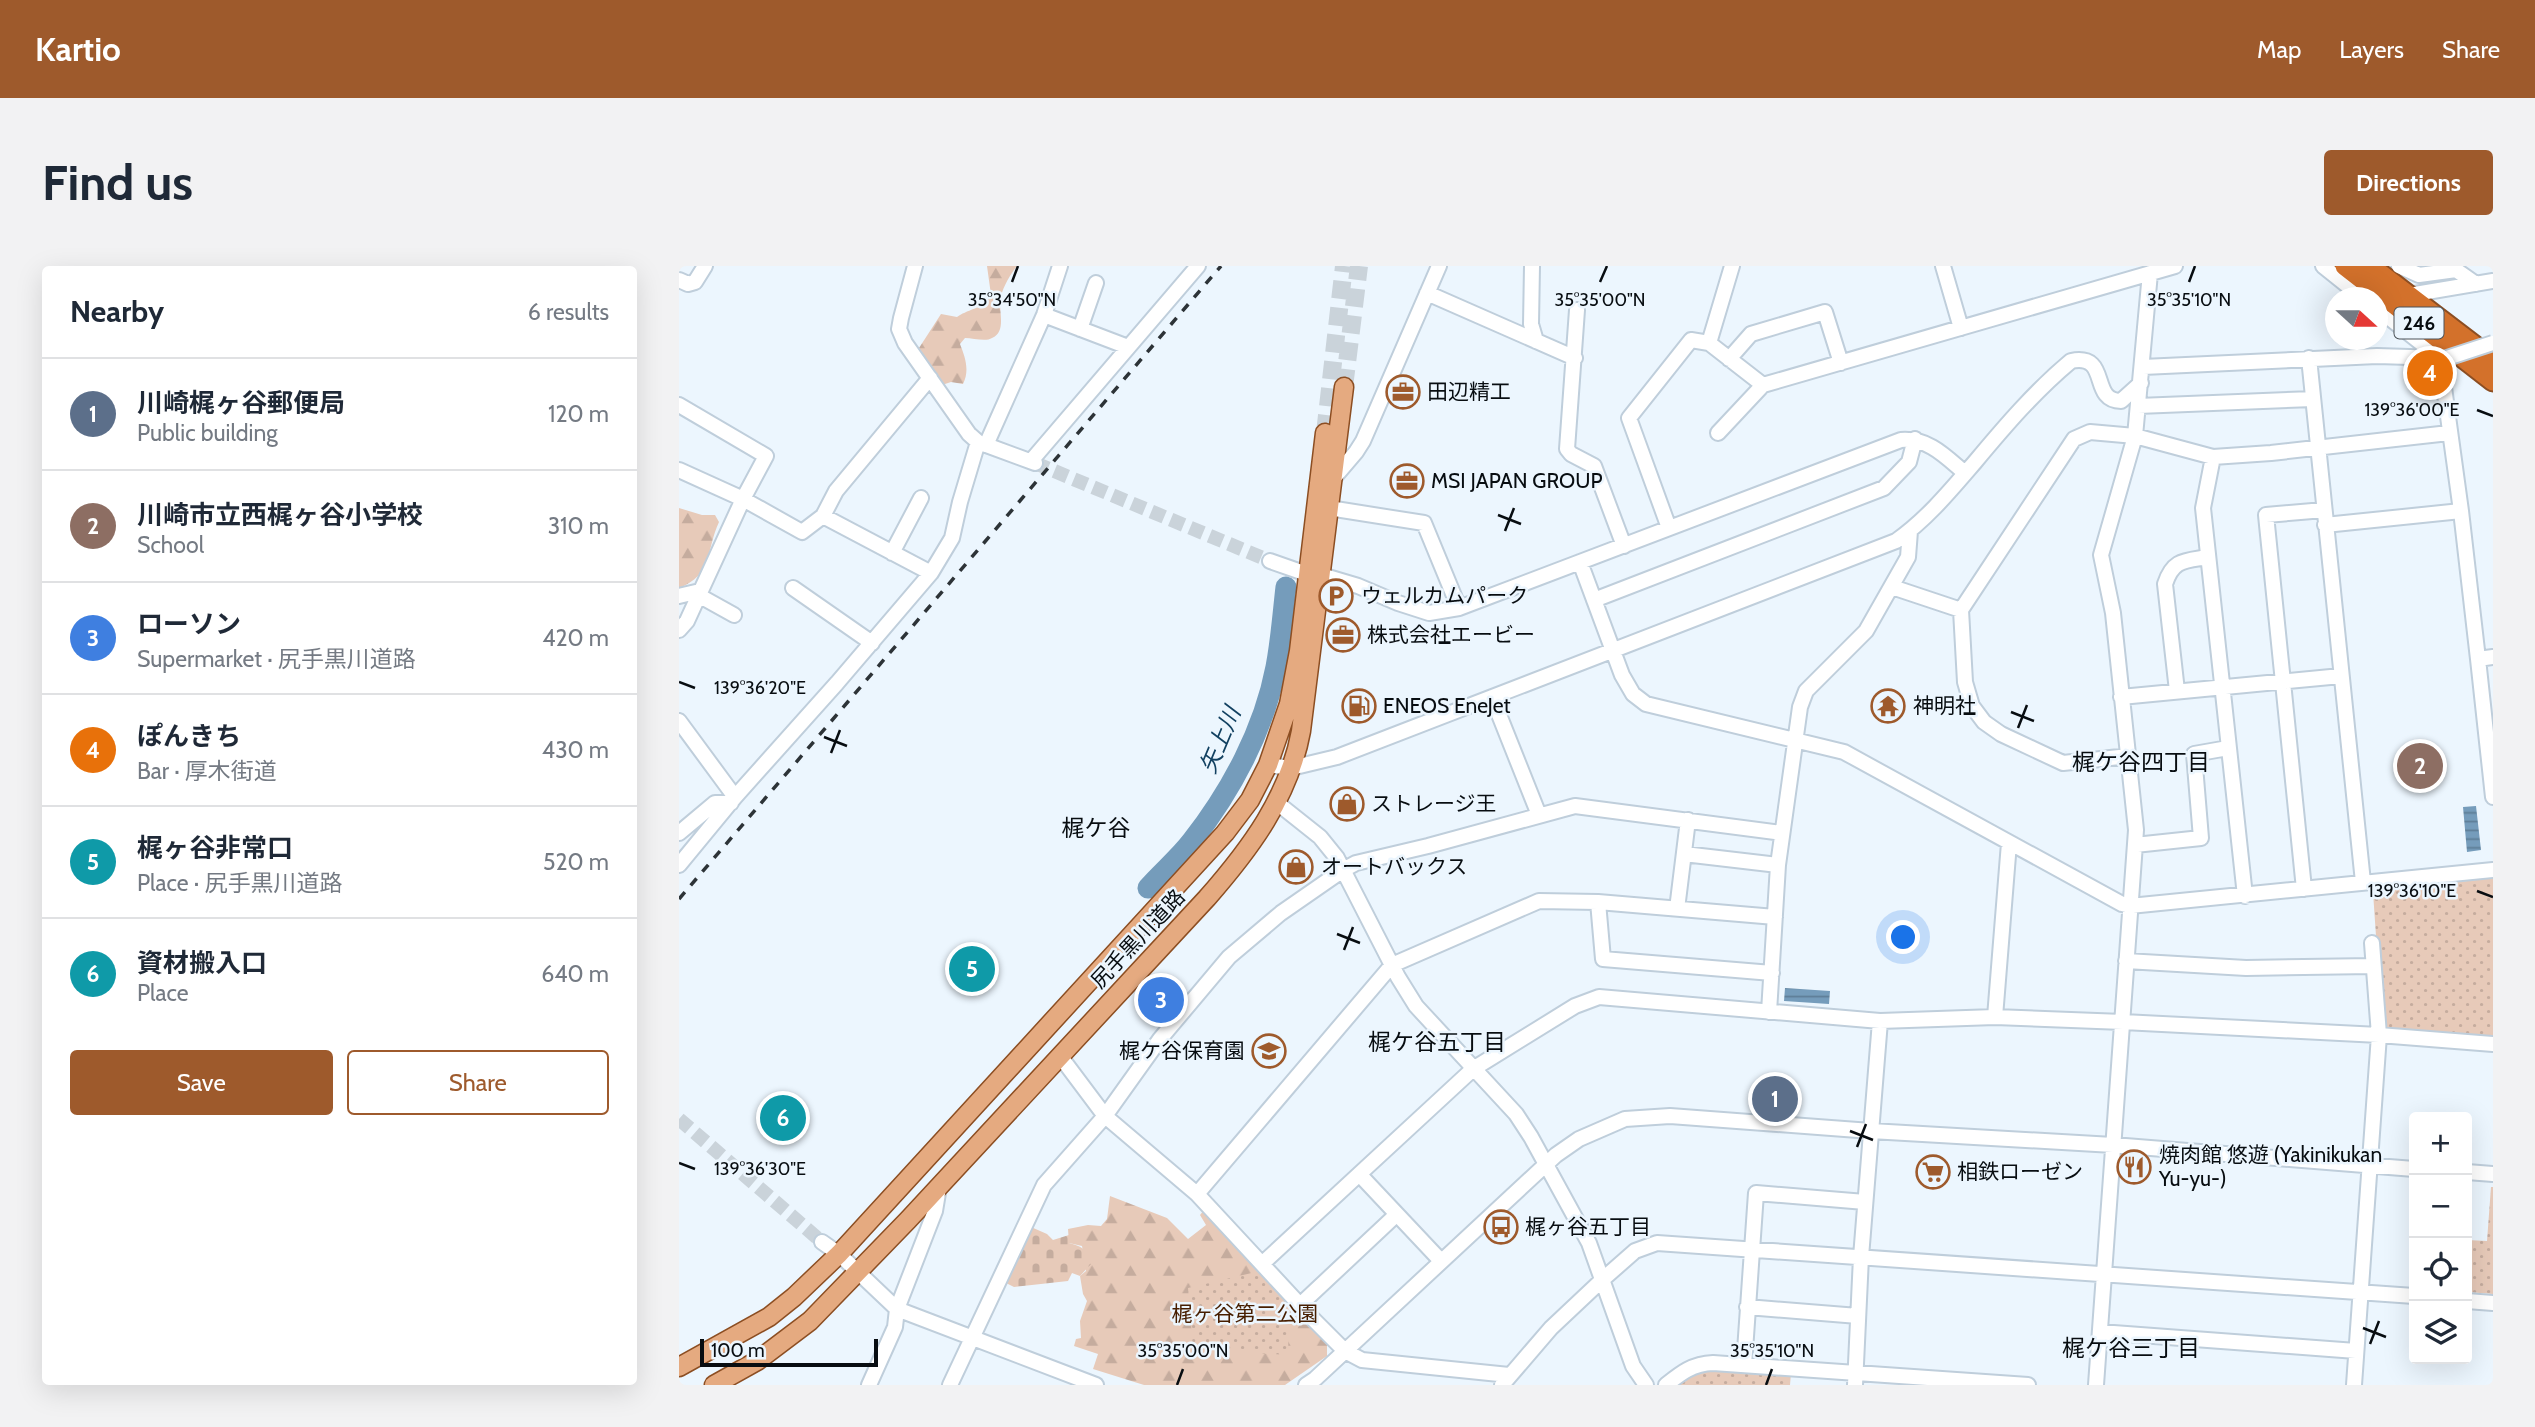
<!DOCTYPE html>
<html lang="en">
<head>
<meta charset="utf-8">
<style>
	body { margin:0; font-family:Cabin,"Noto Sans JP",sans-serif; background:#f2f2f3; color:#1f2937 }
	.controls { position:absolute; right:21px; bottom:21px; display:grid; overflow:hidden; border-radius:7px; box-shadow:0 7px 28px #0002 }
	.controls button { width:63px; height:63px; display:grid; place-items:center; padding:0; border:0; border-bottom:2px solid #e0e1e3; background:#fff; color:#1f2937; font:35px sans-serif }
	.compass { position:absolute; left:1646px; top:21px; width:63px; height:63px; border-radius:50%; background:#fff; box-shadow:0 7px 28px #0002; rotate:111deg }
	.scale { position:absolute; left:21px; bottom:18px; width:178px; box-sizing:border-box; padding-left:7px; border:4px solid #080d11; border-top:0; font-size:19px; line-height:24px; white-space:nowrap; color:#080d11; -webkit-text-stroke:5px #ecf6fe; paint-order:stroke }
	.you { position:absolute; left:1225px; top:672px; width:24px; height:24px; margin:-18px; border:5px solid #fff; border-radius:50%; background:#1a73e8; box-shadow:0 0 0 10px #1a73e833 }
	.badge { display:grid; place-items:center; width:46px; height:46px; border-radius:50%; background:#9e5a2c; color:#fff; font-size:23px; font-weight:700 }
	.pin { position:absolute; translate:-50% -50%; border:4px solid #fff; box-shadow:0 2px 7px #0006 }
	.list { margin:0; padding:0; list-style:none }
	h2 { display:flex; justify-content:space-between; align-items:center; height:91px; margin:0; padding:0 28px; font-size:30px }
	h2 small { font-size:23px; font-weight:400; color:#747a83 }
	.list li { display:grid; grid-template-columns:46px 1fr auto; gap:21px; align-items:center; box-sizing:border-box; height:112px; padding:0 28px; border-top:2px solid #e0e1e3 }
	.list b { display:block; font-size:26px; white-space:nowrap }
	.list p { margin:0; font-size:23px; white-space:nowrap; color:#747a83 }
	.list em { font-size:23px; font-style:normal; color:#747a83 }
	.actions { display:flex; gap:14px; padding:21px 28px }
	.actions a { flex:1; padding:16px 0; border:2px solid #9e5a2c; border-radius:7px; text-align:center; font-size:24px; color:#9e5a2c }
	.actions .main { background:#9e5a2c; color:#fff }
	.icon { flex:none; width:38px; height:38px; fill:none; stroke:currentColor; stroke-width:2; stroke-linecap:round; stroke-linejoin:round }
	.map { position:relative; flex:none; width:1814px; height:1119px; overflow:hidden; border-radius:7px }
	header { display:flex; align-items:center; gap:42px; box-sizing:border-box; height:98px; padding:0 35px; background:#9e5a2c; color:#fff }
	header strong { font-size:33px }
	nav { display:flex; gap:38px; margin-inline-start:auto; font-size:24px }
	.intro { display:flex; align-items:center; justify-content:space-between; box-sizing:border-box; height:168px; padding:0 42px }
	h1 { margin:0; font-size:49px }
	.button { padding:18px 32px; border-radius:7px; background:#9e5a2c; color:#fff; font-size:24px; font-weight:700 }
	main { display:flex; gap:42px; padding:0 42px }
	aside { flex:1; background:#fff; border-radius:7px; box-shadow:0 7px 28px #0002 }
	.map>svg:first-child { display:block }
</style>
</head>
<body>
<header>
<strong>Kartio</strong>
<nav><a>Map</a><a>Layers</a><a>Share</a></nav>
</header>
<div class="intro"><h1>Find us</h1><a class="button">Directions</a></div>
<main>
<aside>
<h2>Nearby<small>6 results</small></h2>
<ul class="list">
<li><span class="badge" style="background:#5c6f8a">1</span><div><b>川崎梶ヶ谷郵便局</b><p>Public building</p></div><em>120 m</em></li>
<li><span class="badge" style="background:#8d6e63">2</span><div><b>川崎市立西梶ヶ谷小学校</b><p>School</p></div><em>310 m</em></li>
<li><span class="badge" style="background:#3f7fe0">3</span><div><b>ローソン</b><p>Supermarket · 尻手黒川道路</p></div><em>420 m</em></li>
<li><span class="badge" style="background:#e8710a">4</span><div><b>ぽんきち</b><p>Bar · 厚木街道</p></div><em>430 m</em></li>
<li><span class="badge" style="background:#0f9aa8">5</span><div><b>梶ヶ谷非常口</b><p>Place · 尻手黒川道路</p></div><em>520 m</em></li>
<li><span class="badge" style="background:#0f9aa8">6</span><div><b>資材搬入口</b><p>Place</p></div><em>640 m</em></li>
</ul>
<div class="actions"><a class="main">Save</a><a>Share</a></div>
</aside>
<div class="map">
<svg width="1814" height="1119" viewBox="0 0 1814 1119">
	<defs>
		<pattern id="forest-firs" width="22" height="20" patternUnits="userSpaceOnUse" patternTransform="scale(1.75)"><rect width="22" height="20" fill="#e7cab9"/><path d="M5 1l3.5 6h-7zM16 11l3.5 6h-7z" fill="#c5ac9e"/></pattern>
		<pattern id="cemetery-stones" width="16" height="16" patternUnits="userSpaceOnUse" patternTransform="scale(1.75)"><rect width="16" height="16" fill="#e7cab9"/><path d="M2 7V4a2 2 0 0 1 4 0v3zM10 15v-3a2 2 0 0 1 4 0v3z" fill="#c5ac9e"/></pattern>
		<pattern id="park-dots" width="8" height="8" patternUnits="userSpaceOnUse" patternTransform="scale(1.75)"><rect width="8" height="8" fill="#e7cab9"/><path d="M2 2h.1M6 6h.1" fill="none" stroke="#c5ac9e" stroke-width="1.8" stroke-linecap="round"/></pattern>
		<pattern id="water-rules" width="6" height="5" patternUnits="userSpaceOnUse" patternTransform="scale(1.75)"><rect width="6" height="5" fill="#759cbb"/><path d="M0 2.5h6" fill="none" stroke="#5e7e97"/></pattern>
	</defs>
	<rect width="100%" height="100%" fill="#ecf6fe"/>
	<path fill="url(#forest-firs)" d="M 308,0 L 338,0 C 332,7 324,21 322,30 C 318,42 329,65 313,72 C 307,76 294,72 286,72 L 281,78 C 286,91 291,104 284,118 L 272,116 L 263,119 L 240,82 L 262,48 L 278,51 C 293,41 301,45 312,29 Z
		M 0,242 L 23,249 L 36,249 L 40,256 C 27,284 34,309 0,322 Z
		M 431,930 L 488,952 L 509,973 L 527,959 L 521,949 L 525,944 L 648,1078 L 648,1090 L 606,1119 L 465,1119 L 414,1103 L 419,1088 L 395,1080 L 397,1073 L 402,1072 L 401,1055 L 408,1035 L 404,1028 L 401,1010 L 407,1005 L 403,980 L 390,977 L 389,963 L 409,959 L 422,960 L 428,953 Z"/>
	<path fill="url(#cemetery-stones)" d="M 352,961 L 368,968 L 374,974 L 390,969 L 390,977 C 405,981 408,984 412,998 L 401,1010 L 393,1007 L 389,1015 L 335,1021 L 327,1017 Z"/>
	<path fill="url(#park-dots)" d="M 1814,612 L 1814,776 L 1710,764 L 1703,758 L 1694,626 Z
		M 1812,921 L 1814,921 L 1814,1028 L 1788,1026 L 1788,974 L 1808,975 Z
		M 581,1005 L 618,1047 L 610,1053 L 609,1089 L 514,1083 L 509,1022 Z
		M 1034,1102 L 1112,1107 L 1111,1119 L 996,1119 L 1011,1108 Z"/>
	<path fill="url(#water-rules)" d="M 1797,540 L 1802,584 L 1788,586 L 1784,541 Z
		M 1106,722 L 1151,725 L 1150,738 L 1105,735 Z"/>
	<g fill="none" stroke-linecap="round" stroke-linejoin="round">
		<path stroke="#759cbb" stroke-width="21" d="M 469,622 C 483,606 500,592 513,575 C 552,525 585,464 597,401 C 602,375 604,347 607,321"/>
		<path stroke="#cad3da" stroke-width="14" stroke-dasharray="14 7" stroke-linecap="butt" d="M 356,197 L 591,295
			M 0,853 L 143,976"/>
		<path stroke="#cad3da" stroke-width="18" stroke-dasharray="18 9" stroke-linecap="butt" d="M 665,121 L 680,0
			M 646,167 L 665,0"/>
		<defs>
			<path id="minor" d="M 236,0 L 222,52 L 220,63 L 226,77 L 290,168 L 299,176
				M 853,0 L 852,58 L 857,75
				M 1264,0 L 1282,62
				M 1644,0 L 1684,32
				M 1720,0 L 1740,9 L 1777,4 L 1797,18
				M 0,14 L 9,18 L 16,16 L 26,0
				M 748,27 L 896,92
				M 1730,29 L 1814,15
				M 1699,43 L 1761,92 L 1782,245 L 1799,393 L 1814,391
				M 898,44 L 888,183 L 892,188 L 915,200 L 945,280
				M 365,49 L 449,81
				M 401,63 L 417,17
				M 1030,77 L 1053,0
				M 1630,92 L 1684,616
				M 1050,93 L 1072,68 L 1146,46 L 1162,97
				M 1464,101 L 1698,90 L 1763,92
				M 0,139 L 87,190 L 64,233 L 0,204
				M 1459,140 L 1634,133
				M 1039,167 L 1084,119 L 1496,0
				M 307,179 L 365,49 L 381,0
				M 1534,191 L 1524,242 L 1566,630
				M 352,195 L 519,0
				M 654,213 L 677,186 L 684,175 L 760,0
				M 650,242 L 745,257 L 780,342
				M 144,250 L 252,307
				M 1646,259 L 1782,245
				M 990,262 L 950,152 L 1012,74 L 1030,77 L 1084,119
				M 213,287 L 242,232
				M 591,295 L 628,308 L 642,309 L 679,320 L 719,337 L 750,347 L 780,342 L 1222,174 C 1250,172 1266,190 1286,207
				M 901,296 L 943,409 L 954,428 L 967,438 L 1165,486 L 1443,638 L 1451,640 L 1814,604
				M 1213,321 L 1282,344
				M 114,322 L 193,377
				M 19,329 L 55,349
				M 0,330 L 21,325
				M 915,334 L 1205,222 L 1230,196 L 1236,173
				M 0,364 L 8,355 L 64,233 L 123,266 L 144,250 L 157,225 L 251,112
				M 1799,393 L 1814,531
				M 1498,425 L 1486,318 C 1494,293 1506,295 1529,291
				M 813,431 L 860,549
				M 1442,431 L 1662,410
				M 0,455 L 56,531
				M 1450,490 L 1384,497 L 1322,468 L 1305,456 L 1293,440 L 1286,416 L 1282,344 L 1395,173 L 1411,166 L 1456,170 L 1534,191 L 1592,187 L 1770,167
				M 589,499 L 612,502 L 658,491 L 1217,275 C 1248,253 1271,225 1296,196 C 1326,160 1356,125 1392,95 C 1432,87 1410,135 1442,135 L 1462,117
				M 597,536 L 641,571 L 658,592 L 719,711 L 737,740 L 837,848 L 852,871 L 910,977 L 954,1100 L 967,1119
				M 0,567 L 36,537 L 52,537
				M 1456,579 L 1522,572 L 1515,488 L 1549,482
				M 1005,588 L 1099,599
				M 0,599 L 56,531 L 158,417 L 252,307 L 273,272 L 281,236 L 299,176 L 356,197
				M 1625,623 L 1587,249 L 1645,244
				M 919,636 L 924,693 L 1093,707
				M 998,643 L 1009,554
				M 1447,695 L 1567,702 L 1694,700
				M 1090,746 L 1099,599 L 1121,441 L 1127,425 L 1187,365 L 1229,291 L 1231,265
				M 1316,751 L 1330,577
				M 381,790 L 426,850 L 518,928 L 633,1052 L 666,1085 L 683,1094 L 830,1109
				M 1788,906 L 1814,908
				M 681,909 L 762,995
				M 518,928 L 713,699 L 860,635 L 919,636 L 1096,651
				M 143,976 L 160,988 L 218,1043 L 417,1119
				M 584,997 L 794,803 L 896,740 L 920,731 L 1201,755 L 1316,751 L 1444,756 L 1700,769 L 1814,778
				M 1788,1035 L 1814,1037
				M 621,1039 L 717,949
				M 1068,1041 L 1179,1050
				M 1421,1066 L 1677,1085
				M 1065,1099 L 1077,927 L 1186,936
				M 190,1119 L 216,1061 L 218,1043 L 256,945 L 260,921
				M 271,1119 L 365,919 L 426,850 L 481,773 L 550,691 L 602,647 L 664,604 L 677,597 L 749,580 L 896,540 L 1103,567
				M 627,1119 L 636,1113 L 877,889 L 900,873 L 946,853 L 991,850 L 1192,865 L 1434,879 L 1735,903
				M 823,1119 L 872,1062 L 923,1014 L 956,985 L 978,977 L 1735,1030
				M 987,1119 C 1002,1107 1013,1098 1034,1097 L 1349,1119
				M 1176,1119 L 1182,991 L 1201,755
				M 1417,1119 L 1457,564 L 1434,347 L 1422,289 L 1456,170 L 1471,7
				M 1675,1119 L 1700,769 L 1693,677"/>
			<path id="major" d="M 0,1101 L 90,1051 L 115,1031 L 160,988 L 546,567 L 571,534 L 589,499 L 610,438 L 620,385 L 646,167
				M 35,1119 L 78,1095 L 131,1055 L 229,954 L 528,632 C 571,583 610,531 622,465 L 665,121"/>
			<path id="highway" d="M 1666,0 L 1814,115
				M 1691,0 L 1814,94"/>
		</defs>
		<use href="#minor" stroke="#bfcedb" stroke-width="18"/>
		<use href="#major" stroke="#8c4e22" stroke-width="21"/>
		<use href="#highway" stroke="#8c4e22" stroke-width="23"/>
		<use href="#minor" stroke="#fff" stroke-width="14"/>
		<use href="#major" stroke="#e5aa80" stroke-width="18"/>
		<use href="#highway" stroke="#d3712b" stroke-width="19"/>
		<path stroke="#2d3337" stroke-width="3.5" stroke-dasharray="9 9" stroke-linecap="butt" d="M 0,633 L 542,0"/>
		<defs>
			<path id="minor-bridge" d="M 1765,93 L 1814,77"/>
		</defs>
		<use href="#minor-bridge" stroke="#bfcedb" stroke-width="18" stroke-linecap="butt"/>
		<use href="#minor-bridge" stroke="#fff" stroke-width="14"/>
	</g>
	<path fill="none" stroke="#080d11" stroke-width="2.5" d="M 333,16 L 339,0M 921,16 L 928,0M 1510,16 L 1516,0M 1798,144 L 1814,150M 819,249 L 842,258M 826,265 L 835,242M 0,416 L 16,422M 1332,446 L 1355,455M 1339,462 L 1348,439M 145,471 L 168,480M 152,487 L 161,464M 1798,625 L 1814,631M 658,668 L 681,677M 665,684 L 674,661M 1171,865 L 1194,874M 1178,881 L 1187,858M 0,897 L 16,903M 1684,1062 L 1707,1071M 1691,1078 L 1700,1055M 498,1119 L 504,1103M 1087,1119 L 1093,1103"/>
	<defs>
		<symbol id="office-ring" viewBox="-11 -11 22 22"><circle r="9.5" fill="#ecf6fe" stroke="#9e5a2c" stroke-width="1.5"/><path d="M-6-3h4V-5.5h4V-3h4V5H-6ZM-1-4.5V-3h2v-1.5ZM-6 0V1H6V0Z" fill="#9e5a2c"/></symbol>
		<symbol id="parking-ring" viewBox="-11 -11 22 22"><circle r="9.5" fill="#ecf6fe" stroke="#9e5a2c" stroke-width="1.5"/><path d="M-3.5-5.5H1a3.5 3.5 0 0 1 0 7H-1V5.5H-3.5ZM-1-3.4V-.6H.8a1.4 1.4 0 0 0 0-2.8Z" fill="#9e5a2c"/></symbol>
		<symbol id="fuel-ring" viewBox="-11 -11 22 22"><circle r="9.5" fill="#ecf6fe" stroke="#9e5a2c" stroke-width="1.5"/><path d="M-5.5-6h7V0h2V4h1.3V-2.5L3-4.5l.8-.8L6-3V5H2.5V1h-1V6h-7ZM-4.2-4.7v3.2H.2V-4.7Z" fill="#9e5a2c"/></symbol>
		<symbol id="temple-ring" viewBox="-11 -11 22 22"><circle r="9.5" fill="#ecf6fe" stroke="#9e5a2c" stroke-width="1.5"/><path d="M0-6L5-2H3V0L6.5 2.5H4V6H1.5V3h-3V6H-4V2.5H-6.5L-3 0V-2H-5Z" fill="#9e5a2c"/></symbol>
		<symbol id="shop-ring" viewBox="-11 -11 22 22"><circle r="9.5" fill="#ecf6fe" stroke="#9e5a2c" stroke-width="1.5"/><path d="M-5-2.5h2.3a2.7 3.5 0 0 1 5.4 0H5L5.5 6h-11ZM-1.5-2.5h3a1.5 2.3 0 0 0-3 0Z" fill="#9e5a2c"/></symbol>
		<symbol id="school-ring" viewBox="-11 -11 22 22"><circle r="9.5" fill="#ecf6fe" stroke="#9e5a2c" stroke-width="1.5"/><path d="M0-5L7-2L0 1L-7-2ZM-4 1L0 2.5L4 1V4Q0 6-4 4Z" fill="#9e5a2c"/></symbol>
		<symbol id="restaurant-ring" viewBox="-11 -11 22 22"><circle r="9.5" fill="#ecf6fe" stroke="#9e5a2c" stroke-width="1.5"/><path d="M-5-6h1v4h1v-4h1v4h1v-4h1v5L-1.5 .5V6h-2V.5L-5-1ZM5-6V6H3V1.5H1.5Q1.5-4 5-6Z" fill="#9e5a2c"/></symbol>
		<symbol id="supermarket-ring" viewBox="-11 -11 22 22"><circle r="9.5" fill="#ecf6fe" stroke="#9e5a2c" stroke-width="1.5"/><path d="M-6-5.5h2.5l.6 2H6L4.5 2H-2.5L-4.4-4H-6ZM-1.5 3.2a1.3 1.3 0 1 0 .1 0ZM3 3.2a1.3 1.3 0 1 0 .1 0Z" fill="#9e5a2c"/></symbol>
		<symbol id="bus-ring" viewBox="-11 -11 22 22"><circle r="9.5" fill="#ecf6fe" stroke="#9e5a2c" stroke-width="1.5"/><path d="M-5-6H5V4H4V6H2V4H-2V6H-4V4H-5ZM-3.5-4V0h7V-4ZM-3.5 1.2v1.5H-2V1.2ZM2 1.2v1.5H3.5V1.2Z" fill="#9e5a2c"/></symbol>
	</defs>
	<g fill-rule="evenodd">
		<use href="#office-ring" x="705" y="107" width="38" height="38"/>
		<use href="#office-ring" x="709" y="196" width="38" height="38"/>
		<use href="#parking-ring" x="638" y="311" width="38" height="38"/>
		<use href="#office-ring" x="645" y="350" width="38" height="38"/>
		<use href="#fuel-ring" x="661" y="421" width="38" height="38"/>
		<use href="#temple-ring" x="1190" y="421" width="38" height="38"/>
		<use href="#shop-ring" x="649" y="519" width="38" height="38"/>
		<use href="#shop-ring" x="598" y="582" width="38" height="38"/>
		<use href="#school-ring" x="571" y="766" width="38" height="38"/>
		<use href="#restaurant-ring" x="1436" y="882" width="38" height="38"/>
		<use href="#supermarket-ring" x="1235" y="887" width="38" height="38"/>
		<use href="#bus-ring" x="803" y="942" width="38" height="38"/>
	</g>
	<g text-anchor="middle" stroke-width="5" stroke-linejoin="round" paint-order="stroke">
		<rect fill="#ecf6fe" stroke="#4c5358" stroke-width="2" x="1715.5" y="41.5" width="49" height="31" rx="5"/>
		<g font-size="19" font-weight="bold" fill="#080d11">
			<text x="1740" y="64">246</text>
		</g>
		<g font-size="21" fill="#080d11" stroke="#ecf6fe" text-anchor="start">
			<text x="748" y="133">田辺精工</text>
			<text x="752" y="222">MSI JAPAN GROUP</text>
			<text x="682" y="337">ウェルカムパーク</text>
			<text x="688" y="376">株式会社エービー</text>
			<text x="704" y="447">ENEOS EneJet</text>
			<text x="1234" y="447">神明社</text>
			<text x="692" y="545">ストレージ王</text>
			<text x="642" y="608">オートバックス</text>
			<text x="566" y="792" text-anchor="end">梶ケ谷保育園</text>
			<text x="1480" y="896">焼肉館 悠遊 (Yakinikukan<tspan x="1480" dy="24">Yu-yu-)</tspan></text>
			<text x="1278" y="913">相鉄ローゼン</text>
			<text x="846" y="968">梶ヶ谷五丁目</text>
		</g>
		<g font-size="21" fill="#080d11" stroke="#ecf6fe">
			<text transform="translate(459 673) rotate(-47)" y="7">尻手黒川道路</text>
		</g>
		<g font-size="21" fill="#471e00" stroke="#ecf6fe">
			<text x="566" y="1055">梶ヶ谷第二公園</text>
		</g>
		<g font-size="23" font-style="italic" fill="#124161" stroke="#ecf6fe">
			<text transform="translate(541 474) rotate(-67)" y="8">矢上川</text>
		</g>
		<g font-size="23" fill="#080d11" stroke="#ecf6fe">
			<text x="1462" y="504">梶ケ谷四丁目</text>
			<text x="417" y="570">梶ケ谷</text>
			<text x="758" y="784">梶ケ谷五丁目</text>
			<text x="1452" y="1090">梶ケ谷三丁目</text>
		</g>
	</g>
	<g font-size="18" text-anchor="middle" fill="#080d11" stroke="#ecf6fe" stroke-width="5" stroke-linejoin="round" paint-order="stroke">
		<text x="1510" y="40">35°35'10"N</text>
		<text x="333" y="40">35°34'50"N</text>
		<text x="921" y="40">35°35'00"N</text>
		<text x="1733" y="150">139°36'00"E</text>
		<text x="81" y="428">139°36'20"E</text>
		<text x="1733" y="631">139°36'10"E</text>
		<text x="81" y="909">139°36'30"E</text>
		<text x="504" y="1091">35°35'00"N</text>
		<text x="1093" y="1091">35°35'10"N</text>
	</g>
</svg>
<div class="controls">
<button>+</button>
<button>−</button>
<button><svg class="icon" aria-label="locate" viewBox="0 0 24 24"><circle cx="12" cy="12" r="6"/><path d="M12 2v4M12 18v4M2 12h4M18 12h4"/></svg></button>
<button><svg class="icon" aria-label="layers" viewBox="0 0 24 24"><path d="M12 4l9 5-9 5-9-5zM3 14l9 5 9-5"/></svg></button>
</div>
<svg class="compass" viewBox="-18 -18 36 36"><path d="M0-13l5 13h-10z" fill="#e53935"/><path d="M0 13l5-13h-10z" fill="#747a83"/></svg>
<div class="scale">100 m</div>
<div class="you"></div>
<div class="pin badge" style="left:1096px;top:833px;background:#5c6f8a">1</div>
<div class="pin badge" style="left:1741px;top:500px;background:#8d6e63">2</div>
<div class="pin badge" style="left:482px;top:734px;background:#3f7fe0">3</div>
<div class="pin badge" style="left:1751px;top:107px;background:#e8710a">4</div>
<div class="pin badge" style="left:293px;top:703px;background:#0f9aa8">5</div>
<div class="pin badge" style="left:104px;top:852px;background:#0f9aa8">6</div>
</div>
</main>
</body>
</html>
